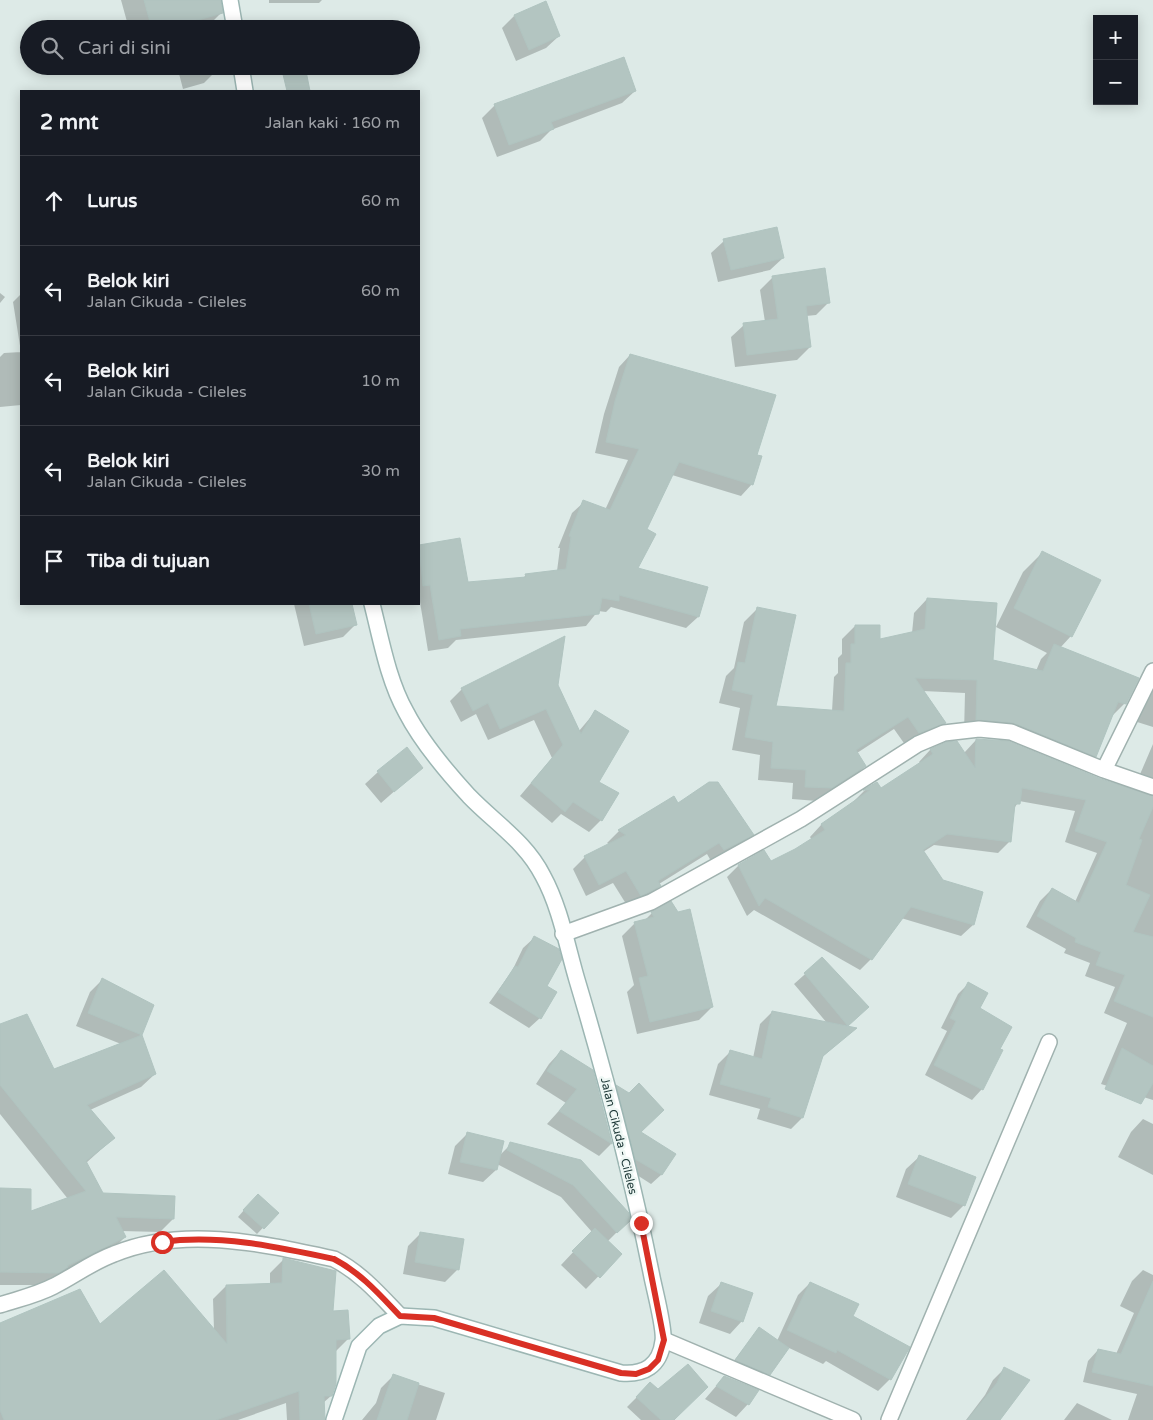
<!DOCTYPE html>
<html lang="id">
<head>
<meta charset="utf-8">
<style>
	body { margin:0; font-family:"Varela Round",sans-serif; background:#20242c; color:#f1f3f6 }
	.controls { position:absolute; right:15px; top:15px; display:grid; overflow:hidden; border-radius:0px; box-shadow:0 2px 12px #0003 }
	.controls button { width:45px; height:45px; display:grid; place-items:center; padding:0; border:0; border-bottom:1px solid #363941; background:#171b24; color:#f1f3f6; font:25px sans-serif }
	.stop { position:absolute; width:15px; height:15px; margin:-11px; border:4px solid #d93025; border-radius:50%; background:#fff }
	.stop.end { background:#d93025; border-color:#fff; box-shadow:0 1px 5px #0008 }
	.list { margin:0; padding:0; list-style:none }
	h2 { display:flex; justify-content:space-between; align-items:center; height:65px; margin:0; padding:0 20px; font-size:21px }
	h2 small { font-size:16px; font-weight:400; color:#9ea1a6 }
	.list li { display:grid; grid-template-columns:32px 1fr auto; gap:15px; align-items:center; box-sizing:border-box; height:90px; padding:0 20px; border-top:1px solid #363941 }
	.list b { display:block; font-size:19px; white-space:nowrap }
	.list p { margin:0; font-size:16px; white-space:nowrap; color:#9ea1a6 }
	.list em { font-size:16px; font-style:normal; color:#9ea1a6 }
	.icon { flex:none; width:28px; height:28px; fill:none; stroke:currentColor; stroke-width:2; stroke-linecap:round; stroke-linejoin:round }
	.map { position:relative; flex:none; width:1153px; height:1420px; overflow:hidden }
	.search { position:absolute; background:#171b24; box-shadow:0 2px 12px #0003; left:20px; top:20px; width:400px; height:55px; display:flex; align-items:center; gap:12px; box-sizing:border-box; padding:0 18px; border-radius:28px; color:#9ea1a6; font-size:19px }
	.panel { position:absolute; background:#171b24; box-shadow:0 2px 12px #0003; left:20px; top:90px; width:400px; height:515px; border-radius:0px }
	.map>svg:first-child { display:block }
</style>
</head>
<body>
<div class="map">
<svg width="1153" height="1420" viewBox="0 0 1153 1420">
	<rect width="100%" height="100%" fill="#ddeae7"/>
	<path fill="#0003" d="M 121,0 L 218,0 L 221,13 L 210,24 L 211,29 L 129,29 Z
		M 269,0 L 322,0 L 319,3 L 269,3 Z
		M 514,16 L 559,36 L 546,48 L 516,61 L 502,28 Z
		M 177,66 L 221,66 L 204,83 L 183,89 Z
		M 635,91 L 622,103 L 551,130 L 540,141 L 497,157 L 482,118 L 495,105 Z
		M 724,241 L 783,258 L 770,270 L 718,282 L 711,253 Z
		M 773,277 L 828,303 L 816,315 L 806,316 L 810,347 L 797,360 L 735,367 L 731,337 L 744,325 L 765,322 L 760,290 Z
		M 0,293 L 5,297 L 0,303 Z
		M 21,294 L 21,405 L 0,407 L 0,357 L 4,353 L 21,352 L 13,302 Z
		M 630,355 L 755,455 L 752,484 L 741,496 L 672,475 L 645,530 L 636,569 L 698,617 L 686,628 L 611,607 L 606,612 L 598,611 L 586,626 L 456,640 L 448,648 L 428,651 L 419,596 L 419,546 L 459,540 L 467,583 L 522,579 L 526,575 L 557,571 L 560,548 L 558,548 L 572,513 L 584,502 L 605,510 L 628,460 L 595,453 L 604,414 L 619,367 Z
		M 1042,553 L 1099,581 L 1071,636 L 1060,648 L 1125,703 L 1112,716 L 1095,756 L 1082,769 L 1001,736 L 964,733 L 965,693 L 923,691 L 944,723 L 931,736 L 906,746 L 894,729 L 857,753 L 865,766 L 852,779 L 817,801 L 792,799 L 793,783 L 758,780 L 760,755 L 732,750 L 740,708 L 719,703 L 726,676 L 734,668 L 744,622 L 757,609 L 775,707 L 832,711 L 834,677 L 838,673 L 838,658 L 842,654 L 842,639 L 855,626 L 878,641 L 912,633 L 914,613 L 927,599 L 992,661 L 1036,671 L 1041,659 L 1047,653 L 996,627 L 1023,572 Z
		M 294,604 L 351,604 L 355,625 L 343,637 L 304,646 Z
		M 1153,673 L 1153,727 L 1134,721 Z
		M 557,685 L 579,731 L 595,712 L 601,820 L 589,832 L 561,814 L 552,823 L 520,796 L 552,758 L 534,720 L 488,740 L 476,714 L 461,722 L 450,701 L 462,689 Z
		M 976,740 L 1151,798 L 1149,793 L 1135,786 L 1153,744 L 1153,1100 L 1101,1084 L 1127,1023 L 1104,1013 L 1115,987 L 1085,976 L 1090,963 L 1064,953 L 1066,949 L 1026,927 L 1040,901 L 1052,889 L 1075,902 L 1097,853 L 1065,842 L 1075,811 L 1019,801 L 1013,810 L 1010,841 L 998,853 L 934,845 L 923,852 L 973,925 L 961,936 L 901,918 L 871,959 L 860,970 L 754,910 L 747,916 L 727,877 L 738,866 L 764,852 L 771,863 L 812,840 L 810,837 L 821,825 L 856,801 L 854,801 L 864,791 L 876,783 L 881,790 L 921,764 L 919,762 L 930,750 L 947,743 L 964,753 Z
		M 422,767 L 381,803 L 365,784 L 378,772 Z
		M 673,798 L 677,805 L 752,834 L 740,846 L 711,861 L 707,854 L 659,884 L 660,886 L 647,898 L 628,907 L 613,883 L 586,896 L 573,869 L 585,857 L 610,845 L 607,843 L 619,831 Z
		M 652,913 L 712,1007 L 699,1020 L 637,1034 L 627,992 L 634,985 L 622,936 L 635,923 L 644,921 Z
		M 534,938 L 546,986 L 540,1018 L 529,1028 L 489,1003 L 512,971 L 523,948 Z
		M 822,959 L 857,1017 L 846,1027 L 854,1029 L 821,1058 L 802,1118 L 791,1129 L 757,1119 L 760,1109 L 709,1095 L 718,1064 L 730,1052 L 753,1058 L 760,1024 L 772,1012 L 827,1023 L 794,984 Z
		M 102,980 L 152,1006 L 140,1035 L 155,1074 L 141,1087 L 90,1110 L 114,1138 L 86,1163 L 102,1194 L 173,1219 L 160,1232 L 121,1231 L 125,1237 L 112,1250 L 45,1285 L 0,1285 L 0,1190 L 30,1213 L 68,1199 L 0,1114 L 0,1025 L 53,1070 L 121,1044 L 76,1026 L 90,992 Z
		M 968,984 L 998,1049 L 982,1089 L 972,1100 L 925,1075 L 947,1031 L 941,1028 L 958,994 Z
		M 561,1051 L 592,1071 L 611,1144 L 599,1156 L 547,1124 L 566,1103 L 536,1084 L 549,1064 Z
		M 617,1086 L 639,1132 L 674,1154 L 661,1175 L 651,1184 L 626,1168 L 607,1095 Z
		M 1143,1119 L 1153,1124 L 1153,1175 L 1118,1157 L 1131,1132 Z
		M 468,1133 L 500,1155 L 511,1144 L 629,1220 L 607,1242 L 620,1254 L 586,1289 L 561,1265 L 592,1232 L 561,1197 L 497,1164 L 496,1170 L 483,1182 L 448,1174 L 455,1146 Z
		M 919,1157 L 964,1205 L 951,1218 L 896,1197 L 906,1169 Z
		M 252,1201 L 277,1213 L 257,1234 L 238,1217 Z
		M 421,1233 L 458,1269 L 445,1282 L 403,1274 L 408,1246 Z
		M 284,1259 L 332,1312 L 349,1338 L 335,1352 L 331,1396 L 323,1403 L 324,1420 L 287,1420 L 286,1403 L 238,1420 L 0,1420 L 0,1324 L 214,1330 L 213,1299 L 226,1286 L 270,1285 L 270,1273 Z
		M 1143,1270 L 1153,1275 L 1153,1420 L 1128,1420 L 1137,1394 L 1083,1382 L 1088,1361 L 1098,1350 L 1116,1354 L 1134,1313 L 1120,1306 L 1132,1281 Z
		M 810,1283 L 851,1317 L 890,1379 L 878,1391 L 826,1361 L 823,1364 L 787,1347 L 763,1380 L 730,1366 L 759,1329 L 777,1341 L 798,1295 Z
		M 721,1284 L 742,1321 L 730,1334 L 699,1323 L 708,1296 Z
		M 1004,1369 L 998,1420 L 966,1420 L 985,1395 L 993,1380 Z
		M 393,1376 L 445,1393 L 436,1420 L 362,1420 L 376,1403 L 381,1388 Z
		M 724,1377 L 748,1404 L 736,1417 L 705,1399 Z
		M 650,1384 L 673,1420 L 641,1420 L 627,1407 Z
		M 1077,1403 L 1112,1420 L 1064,1420 Z"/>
	<path fill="#b3c5c1" stroke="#b0c4c0" d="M 144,0 L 221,0 L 223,13 L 166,29 L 152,29 Z
		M 546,1 L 560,36 L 529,50 L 514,15 Z
		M 624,57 L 636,91 L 551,122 L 554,129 L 509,145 L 494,104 Z
		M 281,66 L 305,66 L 310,91 L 287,91 Z
		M 777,227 L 784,258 L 731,270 L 723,239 Z
		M 825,268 L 830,303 L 806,306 L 811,347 L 747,355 L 743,323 L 778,319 L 772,276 Z
		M 630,354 L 776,395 L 757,455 L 762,456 L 753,485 L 679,462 L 647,529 L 656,534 L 638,568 L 708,587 L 699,617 L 619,595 L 619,601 L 602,598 L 599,614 L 460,629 L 461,636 L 439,640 L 430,585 L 423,586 L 419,545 L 460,538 L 468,582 L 526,577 L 525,574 L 566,569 L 571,537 L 569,536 L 583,500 L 610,510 L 639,449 L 606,442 L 615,401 Z
		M 1042,551 L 1101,580 L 1072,637 L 1014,608 Z
		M 927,598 L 997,603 L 993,660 L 1043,671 L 1054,644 L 1139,678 L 1126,704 L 1118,702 L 1096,757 L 1014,723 L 976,720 L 977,680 L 915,678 L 946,723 L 919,733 L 908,717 L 856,750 L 866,766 L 832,788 L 805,787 L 806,770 L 771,768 L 773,742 L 745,737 L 753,695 L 732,690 L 738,662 L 745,663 L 757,607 L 796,615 L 776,706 L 844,711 L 846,663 L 851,663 L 851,644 L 855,644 L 855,625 L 880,625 L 880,639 L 925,629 Z
		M 309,604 L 352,604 L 357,625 L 316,634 Z
		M 565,636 L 558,685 L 581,734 L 595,710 L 629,731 L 599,782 L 619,793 L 602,821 L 573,802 L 565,812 L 531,783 L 563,745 L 546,709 L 500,729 L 488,703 L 473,711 L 461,688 Z
		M 976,739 L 1009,741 L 1101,779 L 1153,796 L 1153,807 L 1139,839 L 1142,840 L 1126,885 L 1150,895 L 1133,932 L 1153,937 L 1153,1017 L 1114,1001 L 1125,975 L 1096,965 L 1101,952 L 1075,942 L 1076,938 L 1037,916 L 1052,888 L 1079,903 L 1107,842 L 1075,831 L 1086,800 L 1022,788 L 1020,804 L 1015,804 L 1011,842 L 947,834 L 923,850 L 943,880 L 983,892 L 974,925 L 911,907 L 872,960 L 765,898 L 759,906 L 738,865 L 764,850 L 771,861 L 795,849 L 825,830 L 821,824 L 870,790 L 863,790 L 877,782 L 881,788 L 933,754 L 930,749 L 946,742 L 957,741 L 975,768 Z
		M 407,747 L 423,768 L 394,792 L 377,771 Z
		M 709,782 L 718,782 L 754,835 L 724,850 L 719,843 L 658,881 L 661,886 L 641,896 L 626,871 L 599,885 L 584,856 L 626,835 L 618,830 L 674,796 L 678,803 Z
		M 671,901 L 678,912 L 690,909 L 713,1007 L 650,1022 L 639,978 L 648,976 L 634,922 L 654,917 L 651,912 Z
		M 534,936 L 559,949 L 562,959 L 547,986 L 557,992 L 541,1019 L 498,992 L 515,966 L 518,967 Z
		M 822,957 L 869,1007 L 848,1026 L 804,973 Z
		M 102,978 L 154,1005 L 142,1035 L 88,1013 Z
		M 968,982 L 988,993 L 980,1008 L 1012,1027 L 1000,1049 L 1003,1050 L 983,1090 L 934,1065 L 956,1021 L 950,1018 Z
		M 772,1011 L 857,1028 L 823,1056 L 803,1118 L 768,1107 L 771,1098 L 720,1084 L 730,1050 L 762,1059 Z
		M 27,1014 L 54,1069 L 142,1035 L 156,1074 L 87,1105 L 115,1138 L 86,1161 L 103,1193 L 175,1196 L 174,1219 L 116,1217 L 126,1237 L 67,1266 L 68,1267 L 59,1273 L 0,1272 L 0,1188 L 31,1189 L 31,1211 L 86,1191 L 0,1085 L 0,1024 Z
		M 1122,1048 L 1153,1066 L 1153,1083 L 1141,1104 L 1105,1089 Z
		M 561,1050 L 593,1070 L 612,1144 L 559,1111 L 577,1089 L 547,1071 Z
		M 639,1083 L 664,1110 L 641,1132 L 676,1154 L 662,1175 L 635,1159 L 616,1085 L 629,1093 Z
		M 467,1132 L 504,1141 L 497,1170 L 460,1162 Z
		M 510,1142 L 581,1160 L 629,1213 L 630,1221 L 617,1233 L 573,1185 L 507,1150 Z
		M 919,1155 L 976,1177 L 965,1206 L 908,1184 Z
		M 258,1194 L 279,1213 L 264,1229 L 243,1210 Z
		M 595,1228 L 622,1254 L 600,1278 L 572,1251 Z
		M 420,1232 L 464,1239 L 459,1270 L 415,1262 Z
		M 283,1258 L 336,1271 L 333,1311 L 348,1310 L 350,1339 L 336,1340 L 336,1384 L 332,1396 L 324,1396 L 325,1420 L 300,1420 L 299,1391 L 216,1420 L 4,1420 L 0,1410 L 0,1323 L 80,1289 L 100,1324 L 164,1270 L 227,1344 L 226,1285 L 282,1283 Z
		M 1153,1281 L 1153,1386 L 1092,1372 L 1098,1349 L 1121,1354 Z
		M 721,1282 L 753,1293 L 743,1322 L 711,1311 Z
		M 810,1282 L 859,1304 L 853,1316 L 910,1347 L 891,1380 L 837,1350 L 836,1353 L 787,1330 Z
		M 759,1327 L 789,1348 L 770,1375 L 735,1360 Z
		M 688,1364 L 708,1387 L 674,1420 L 661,1420 L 636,1397 L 650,1382 L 658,1389 Z
		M 1004,1367 L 1030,1380 L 1000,1420 L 967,1420 L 997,1383 Z
		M 393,1374 L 419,1383 L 407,1420 L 377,1420 Z
		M 724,1376 L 759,1390 L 749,1405 L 716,1386 Z"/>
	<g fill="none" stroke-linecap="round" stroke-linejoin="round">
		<defs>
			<path id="street" d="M 1104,770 L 1153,671
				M 563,934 L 651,902 L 801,819 L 918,744 L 944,733 L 979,729 L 1011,732 L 1104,770 L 1153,787
				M 0,1305 C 18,1299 37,1295 54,1286 C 74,1276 92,1262 114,1254 C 184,1225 264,1244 334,1259 C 361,1273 380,1295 400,1316
				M 664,1340 L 853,1420
				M 889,1420 L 1049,1042"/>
			<path id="secondary" d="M 230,0 L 235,29
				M 241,66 L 245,91
				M 334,1420 L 359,1346 L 379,1326 L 400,1316 L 434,1318 L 621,1373 C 644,1375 660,1366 663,1341 C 665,1329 655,1292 652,1277 C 632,1177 606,1077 577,980 C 567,946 560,907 543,876 C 526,842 495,823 469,796 C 446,771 422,743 406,712 C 388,680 381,639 372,604"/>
		</defs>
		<use href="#street" stroke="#a0b2af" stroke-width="18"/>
		<use href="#secondary" stroke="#9cb6b3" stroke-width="18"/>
		<use href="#street" stroke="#fff" stroke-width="15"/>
		<use href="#secondary" stroke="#fff" stroke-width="15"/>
	</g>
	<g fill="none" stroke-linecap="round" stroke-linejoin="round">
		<path stroke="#d93025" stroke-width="6" d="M 162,1242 C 219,1234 278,1247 334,1259 C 361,1273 380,1295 400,1316 L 434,1318 L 621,1373 L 636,1374 L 649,1369 L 658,1360 L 664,1340 L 641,1223"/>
	</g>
	<g text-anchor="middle" stroke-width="5" stroke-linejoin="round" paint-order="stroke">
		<g font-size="12" fill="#1f3a39" stroke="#eef7f4">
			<text transform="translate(619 1136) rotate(76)" y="4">Jalan Cikuda - Cileles</text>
		</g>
	</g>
</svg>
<div class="controls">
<button>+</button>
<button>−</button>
</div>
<div class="stop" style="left:162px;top:1242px"></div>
<div class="stop end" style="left:641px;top:1223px"></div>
<div class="search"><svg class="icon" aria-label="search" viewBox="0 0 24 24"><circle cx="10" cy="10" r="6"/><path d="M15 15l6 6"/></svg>Cari di sini</div>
<section class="panel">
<h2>2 mnt<small>Jalan kaki · 160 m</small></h2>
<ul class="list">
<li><svg class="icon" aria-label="ahead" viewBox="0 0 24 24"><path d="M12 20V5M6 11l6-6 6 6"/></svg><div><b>Lurus</b></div><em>60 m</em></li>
<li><svg class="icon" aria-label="left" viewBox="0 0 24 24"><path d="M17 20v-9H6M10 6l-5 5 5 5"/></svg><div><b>Belok kiri</b><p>Jalan Cikuda - Cileles</p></div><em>60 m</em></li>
<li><svg class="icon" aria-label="left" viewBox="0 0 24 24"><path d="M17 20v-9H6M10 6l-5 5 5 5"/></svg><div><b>Belok kiri</b><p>Jalan Cikuda - Cileles</p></div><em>10 m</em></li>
<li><svg class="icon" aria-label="left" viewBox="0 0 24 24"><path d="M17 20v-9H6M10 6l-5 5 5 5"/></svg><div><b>Belok kiri</b><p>Jalan Cikuda - Cileles</p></div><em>30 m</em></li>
<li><svg class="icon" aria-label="arrive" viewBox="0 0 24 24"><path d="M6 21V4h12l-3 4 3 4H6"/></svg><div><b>Tiba di tujuan</b></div></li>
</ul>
</section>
</div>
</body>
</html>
